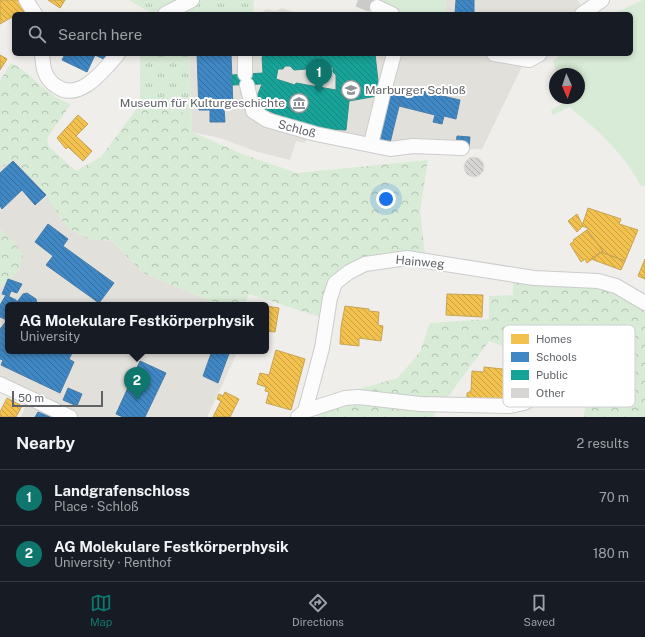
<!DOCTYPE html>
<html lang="en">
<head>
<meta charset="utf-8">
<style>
	body { margin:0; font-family:"Public Sans",sans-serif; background:#242831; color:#f1f3f6 }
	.compass { position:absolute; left:549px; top:68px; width:36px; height:36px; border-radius:50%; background:#171b24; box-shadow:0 2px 6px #0003; rotate:177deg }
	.scale { position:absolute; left:12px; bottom:10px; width:91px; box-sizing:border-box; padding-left:4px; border:2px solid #5f6368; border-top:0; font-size:11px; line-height:14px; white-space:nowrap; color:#5f6368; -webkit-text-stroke:3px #fff; paint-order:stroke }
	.you { position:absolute; left:386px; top:199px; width:14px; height:14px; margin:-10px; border:3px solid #fff; border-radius:50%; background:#1a73e8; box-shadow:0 0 0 6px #1a73e833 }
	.badge { display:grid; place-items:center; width:26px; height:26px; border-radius:50%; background:#0f766e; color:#fff; font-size:13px; font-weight:700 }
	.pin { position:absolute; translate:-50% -33px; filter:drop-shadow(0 1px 2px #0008) }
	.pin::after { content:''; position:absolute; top:21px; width:14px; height:12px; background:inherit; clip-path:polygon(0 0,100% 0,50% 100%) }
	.popup { position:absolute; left:5px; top:302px; width:264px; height:52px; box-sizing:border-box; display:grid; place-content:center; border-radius:6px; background:#171b24; filter:drop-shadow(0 1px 3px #0005); font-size:13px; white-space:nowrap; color:#9ea1a6 }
	.popup b { font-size:15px; color:#f1f3f6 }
	.popup::after { content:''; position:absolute; left:50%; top:100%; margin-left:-8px; border:8px solid transparent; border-top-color:#171b24 }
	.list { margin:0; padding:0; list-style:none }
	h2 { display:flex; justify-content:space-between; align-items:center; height:52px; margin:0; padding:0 16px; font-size:17px }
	h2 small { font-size:13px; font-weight:400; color:#9ea1a6 }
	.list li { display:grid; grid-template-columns:26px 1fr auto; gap:12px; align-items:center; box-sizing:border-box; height:56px; padding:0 16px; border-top:1px solid #363941 }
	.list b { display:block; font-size:15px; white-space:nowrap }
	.list p { margin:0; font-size:13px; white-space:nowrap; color:#9ea1a6 }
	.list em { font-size:13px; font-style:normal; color:#9ea1a6 }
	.icon { flex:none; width:22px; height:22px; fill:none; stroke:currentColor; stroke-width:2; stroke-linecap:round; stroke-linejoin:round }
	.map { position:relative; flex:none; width:645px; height:417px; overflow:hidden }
	.search { position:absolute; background:#171b24; box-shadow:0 2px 6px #0003; left:12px; right:12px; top:12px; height:44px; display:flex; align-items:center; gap:10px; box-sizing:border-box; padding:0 14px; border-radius:6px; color:#9ea1a6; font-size:15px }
	.sheet { height:164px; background:#171b24 }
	nav { display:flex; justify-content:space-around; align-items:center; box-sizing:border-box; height:56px; border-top:1px solid #363941; background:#171b24; font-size:11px; color:#9ea1a6 }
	nav a { display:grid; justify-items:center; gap:2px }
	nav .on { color:#0f766e }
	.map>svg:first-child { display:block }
</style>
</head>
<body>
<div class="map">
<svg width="645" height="417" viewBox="0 0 645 417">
	<defs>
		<pattern id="grass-tufts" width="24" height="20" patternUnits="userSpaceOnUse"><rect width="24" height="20" fill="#d8ebd6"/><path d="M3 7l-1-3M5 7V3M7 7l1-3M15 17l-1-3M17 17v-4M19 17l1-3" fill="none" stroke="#b2c2b1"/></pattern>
		<pattern id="forest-crowns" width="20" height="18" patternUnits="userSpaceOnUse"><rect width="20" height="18" fill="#d8ebd6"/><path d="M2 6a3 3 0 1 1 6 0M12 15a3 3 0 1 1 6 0" fill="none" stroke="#b2c2b1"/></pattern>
		<pattern id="homes-back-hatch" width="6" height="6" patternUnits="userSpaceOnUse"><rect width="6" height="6" fill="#f2c14e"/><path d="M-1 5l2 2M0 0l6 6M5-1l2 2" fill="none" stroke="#c7a045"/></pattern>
		<pattern id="schools-back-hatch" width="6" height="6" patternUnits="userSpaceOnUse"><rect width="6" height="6" fill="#3f88c5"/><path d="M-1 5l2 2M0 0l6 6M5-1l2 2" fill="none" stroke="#366e9c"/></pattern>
		<pattern id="public-back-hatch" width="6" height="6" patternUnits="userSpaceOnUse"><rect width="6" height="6" fill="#17a398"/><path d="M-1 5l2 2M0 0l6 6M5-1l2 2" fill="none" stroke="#188880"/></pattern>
		<pattern id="building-back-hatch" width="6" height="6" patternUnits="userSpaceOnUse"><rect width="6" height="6" fill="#d6d5d3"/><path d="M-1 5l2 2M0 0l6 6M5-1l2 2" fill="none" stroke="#b1b0af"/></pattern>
	</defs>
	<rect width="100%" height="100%" fill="#efeeea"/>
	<path fill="#e2e0da" d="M 446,0 L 578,0 L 581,5 L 571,14 L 445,14 Z
		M 282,8 L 296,13 L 326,12 L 326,14 L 260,14 L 266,9 L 275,11 Z
		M 189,54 L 528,54 L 482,149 L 413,150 L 307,138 L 305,143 L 296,141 L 290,160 L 258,152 L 220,138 L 192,132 Z
		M 14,159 L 46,194 L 63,222 L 70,229 L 89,239 L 112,241 L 143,273 L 221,305 L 8,305 L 8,351 L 238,351 L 207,417 L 21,417 L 30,395 L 0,379 L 0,288 L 20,269 L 14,242 L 0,229 L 0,164 L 4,166 Z"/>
	<path fill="url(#grass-tufts)" d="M 129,0 L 179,0 L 153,14 Z
		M 200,0 L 254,0 L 253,14 L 173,14 Z
		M 140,54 L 189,54 L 191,114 L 140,104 Z"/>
	<path fill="url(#forest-crowns)" d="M 11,63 C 34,74 46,97 71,104 L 47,138 L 49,147 L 76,171 L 101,157 L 140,104 L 191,114 L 192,132 L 242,154 L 297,173 L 428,160 L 420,211 L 425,254 L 364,260 L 325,296 L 320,317 L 249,294 L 245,305 L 221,305 L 143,273 L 112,241 L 89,239 L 70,229 L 63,222 L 46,194 L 14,159 L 4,166 L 0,164 L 0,81 Z
		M 0,229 L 14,242 L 23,255 L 20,269 L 0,288 Z
		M 513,281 L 598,288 L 625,297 L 645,311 L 645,417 L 583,417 L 593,379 L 489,341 L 433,417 L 320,417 L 312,415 L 317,401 L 398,378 L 420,352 L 430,323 L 489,319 L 489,296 L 513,295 Z"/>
	<path fill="#d8ebd6" d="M 382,0 L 446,0 L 445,14 C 423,14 396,20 382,0 Z
		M 643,0 L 645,0 L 645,186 L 641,186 C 623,152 599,132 570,107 L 553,115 L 551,110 L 565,102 L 564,98 L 579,98 L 579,74 L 557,74 L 553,61 L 562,54 L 631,54 L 631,14 L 613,14 Z"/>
	<path fill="url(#homes-back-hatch)" stroke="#c6a556" d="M 0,0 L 20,0 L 29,14 L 14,14 L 14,16 L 0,24 Z
		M 48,0 L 65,0 L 60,8 Z
		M 0,55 L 7,59 L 0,70 Z
		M 78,115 L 88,124 L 76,136 L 92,151 L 83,161 L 68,147 L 66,149 L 57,138 Z
		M 588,208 L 621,219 L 619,224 L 638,230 L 625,261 L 601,252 L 603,251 L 587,230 L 588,228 L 582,226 Z
		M 577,214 L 583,226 L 577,232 L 568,221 Z
		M 587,230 L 603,251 L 587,263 L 585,259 L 581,262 L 570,244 L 574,241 L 573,240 Z
		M 601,252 L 625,261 L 621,270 L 591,259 Z
		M 645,259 L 645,279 L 638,276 Z
		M 447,294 L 483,295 L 482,317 L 446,315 Z
		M 266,306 L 279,308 L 275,332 L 266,331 Z
		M 345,306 L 369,309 L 369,311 L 379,312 L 378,325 L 383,326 L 381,341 L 359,338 L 359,346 L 340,344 L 341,327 Z
		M 276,350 L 305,359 L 291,410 L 266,403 L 269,392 L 265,391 L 266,387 L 257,384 L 260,373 L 269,375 Z
		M 484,367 L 521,371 L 521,378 L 525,382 L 525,388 L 520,391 L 520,399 L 501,398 L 500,402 L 470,400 L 467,398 L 467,393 L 471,391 L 472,371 L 484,372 Z
		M 225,392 L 239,399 L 230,417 L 213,417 L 221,401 L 217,399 L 219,394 L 223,396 Z
		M 7,398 L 22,406 L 16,417 L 0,417 L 0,412 Z"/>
	<path fill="url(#schools-back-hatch)" stroke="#497da9" d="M 456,0 L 474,0 L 474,14 L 455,14 Z
		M 65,54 L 108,54 L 106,60 L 95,55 L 87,72 L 62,60 Z
		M 197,54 L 231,54 L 233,107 L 224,108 L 225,122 L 210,122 L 210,110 L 199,110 Z
		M 404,87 L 460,100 L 456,119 L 444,116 L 442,124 L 433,122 L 435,115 L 399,106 Z
		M 387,90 L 402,94 L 389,147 L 374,144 Z
		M 457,136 L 470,137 L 469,147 L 456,146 Z
		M 13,161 L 46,195 L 35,205 L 22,190 L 2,209 L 0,206 L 0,173 Z
		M 48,224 L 68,239 L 63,246 L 114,283 L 99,303 L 46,265 L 53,256 L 35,242 Z
		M 8,279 L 22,284 L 17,293 L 11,291 L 9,296 L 2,294 Z
		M 27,293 L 36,299 L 37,305 L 18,305 L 17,302 L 23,294 Z
		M 6,295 L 16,300 L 18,305 L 8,305 L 8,331 L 1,328 L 7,320 L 0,317 L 0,305 Z
		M 0,328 L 8,331 L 8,351 L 68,351 L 72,353 L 69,359 L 74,362 L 60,393 L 1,365 L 3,360 L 0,359 Z
		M 212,351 L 230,351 L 218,383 L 203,376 Z
		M 140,361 L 166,373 L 145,417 L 123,417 L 116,414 Z
		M 68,388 L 82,394 L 77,406 L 63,400 Z
		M 38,412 L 50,417 L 35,417 Z"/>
	<path fill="url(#public-back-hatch)" stroke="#2d908a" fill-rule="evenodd" d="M 265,54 L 375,54 L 379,90 L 377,96 L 349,101 L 346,130 L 324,129 L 309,126 L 309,125 L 281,122 L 282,117 L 254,104 L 262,84 L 232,85 L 232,75 L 263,73 L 262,57 ZM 285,66 L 290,66 L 294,70 L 333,67 L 333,72 L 336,75 L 336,90 L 296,83 L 295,85 L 276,79 L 278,69 L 283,69 Z"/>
	<path fill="url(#building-back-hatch)" stroke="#deddd9" d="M464 167a10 10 0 1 1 20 0a10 10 0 1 1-20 0Z"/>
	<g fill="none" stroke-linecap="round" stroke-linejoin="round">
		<path stroke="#cbcbca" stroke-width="14" stroke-dasharray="14 7" stroke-linecap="butt" d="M 358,0 L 377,7"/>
		<defs>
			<path id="minor" d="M 26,0 L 35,14
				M 377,7 L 392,14
				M 165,14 L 192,0
				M 582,14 L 602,0
				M 42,54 C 43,67 44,78 56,86 C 79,103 104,70 118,54
				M 494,54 L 529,60 L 540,54
				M 245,74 L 245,54
				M 247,85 L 253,111 L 267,120 L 316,134 L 390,149 L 413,146 L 462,148
				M 384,91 L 394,54
				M 371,144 L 383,94
				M 0,384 L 70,417
				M 305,411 L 345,398 L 358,397 L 420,404 L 510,406 L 524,403 L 543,392 L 579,396
				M 298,417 L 305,411 L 314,378 L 322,348 L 330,298 L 335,283 L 349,272 L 365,264 L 407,258 L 534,278 L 598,281 L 616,286 L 645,303"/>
		</defs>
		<use href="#minor" stroke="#cbcccc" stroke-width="16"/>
		<use href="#minor" stroke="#fdfcfc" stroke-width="14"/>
	</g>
	<defs>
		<symbol id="university-ring" viewBox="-11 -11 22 22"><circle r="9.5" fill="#fff" stroke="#919496" stroke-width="1.5"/><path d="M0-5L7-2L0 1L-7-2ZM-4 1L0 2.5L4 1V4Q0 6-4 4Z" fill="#919496"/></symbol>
		<symbol id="museum-ring" viewBox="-11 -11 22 22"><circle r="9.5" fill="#fff" stroke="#919496" stroke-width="1.5"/><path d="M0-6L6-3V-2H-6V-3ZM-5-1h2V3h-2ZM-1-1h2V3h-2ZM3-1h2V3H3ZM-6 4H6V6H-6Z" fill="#919496"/></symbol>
	</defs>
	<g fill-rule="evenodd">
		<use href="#university-ring" x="340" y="79" width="22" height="22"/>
		<use href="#museum-ring" x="288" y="92" width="22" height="22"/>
	</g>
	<g text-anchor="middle" stroke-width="4" stroke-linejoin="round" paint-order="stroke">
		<g font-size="12" fill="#5f6368" stroke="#fff" text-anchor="start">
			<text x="365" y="94">Marburger Schloß</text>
			<text x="285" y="107" text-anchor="end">Museum für Kulturgeschichte</text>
		</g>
		<g font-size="12" fill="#5f6368" stroke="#fff">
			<text transform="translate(297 129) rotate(15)" y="4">Schloß</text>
			<text transform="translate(420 262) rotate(5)" y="4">Hainweg</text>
		</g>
	</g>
	<rect x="503" y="325" width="132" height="82" rx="6" fill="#fff" stroke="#cfd0d2" stroke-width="1"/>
	<rect x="511" y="334" width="18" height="10" fill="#f2c14e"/>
	<rect x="511" y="352" width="18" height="10" fill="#3f88c5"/>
	<rect x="511" y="370" width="18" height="10" fill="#17a398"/>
	<rect x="511" y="388" width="18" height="10" fill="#d6d5d3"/>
	<g font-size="11" fill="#5f6368">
		<text x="536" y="343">Homes</text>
		<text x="536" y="361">Schools</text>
		<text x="536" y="379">Public</text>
		<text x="536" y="397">Other</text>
	</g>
</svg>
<svg class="compass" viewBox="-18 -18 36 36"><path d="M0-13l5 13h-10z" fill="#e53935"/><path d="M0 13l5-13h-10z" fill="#9ea1a6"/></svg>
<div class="scale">50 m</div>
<div class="you"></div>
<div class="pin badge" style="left:319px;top:92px">1</div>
<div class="pin badge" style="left:137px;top:400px">2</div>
<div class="popup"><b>AG Molekulare Festkörperphysik</b>University</div>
<div class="search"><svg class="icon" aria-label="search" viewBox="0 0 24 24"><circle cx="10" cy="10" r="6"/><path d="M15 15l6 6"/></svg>Search here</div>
</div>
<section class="sheet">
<h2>Nearby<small>2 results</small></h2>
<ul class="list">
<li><span class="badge">1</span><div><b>Landgrafenschloss</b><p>Place · Schloß</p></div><em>70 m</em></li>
<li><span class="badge">2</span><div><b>AG Molekulare Festkörperphysik</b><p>University · Renthof</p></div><em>180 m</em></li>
</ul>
</section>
<nav>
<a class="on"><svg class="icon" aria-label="map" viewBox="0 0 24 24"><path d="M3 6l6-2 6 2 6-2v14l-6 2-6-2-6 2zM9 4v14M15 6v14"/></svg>Map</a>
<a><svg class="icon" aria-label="directions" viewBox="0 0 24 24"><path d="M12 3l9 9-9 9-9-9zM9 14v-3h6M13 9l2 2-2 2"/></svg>Directions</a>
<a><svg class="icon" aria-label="saved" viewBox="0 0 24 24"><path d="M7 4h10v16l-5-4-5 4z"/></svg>Saved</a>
</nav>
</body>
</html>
